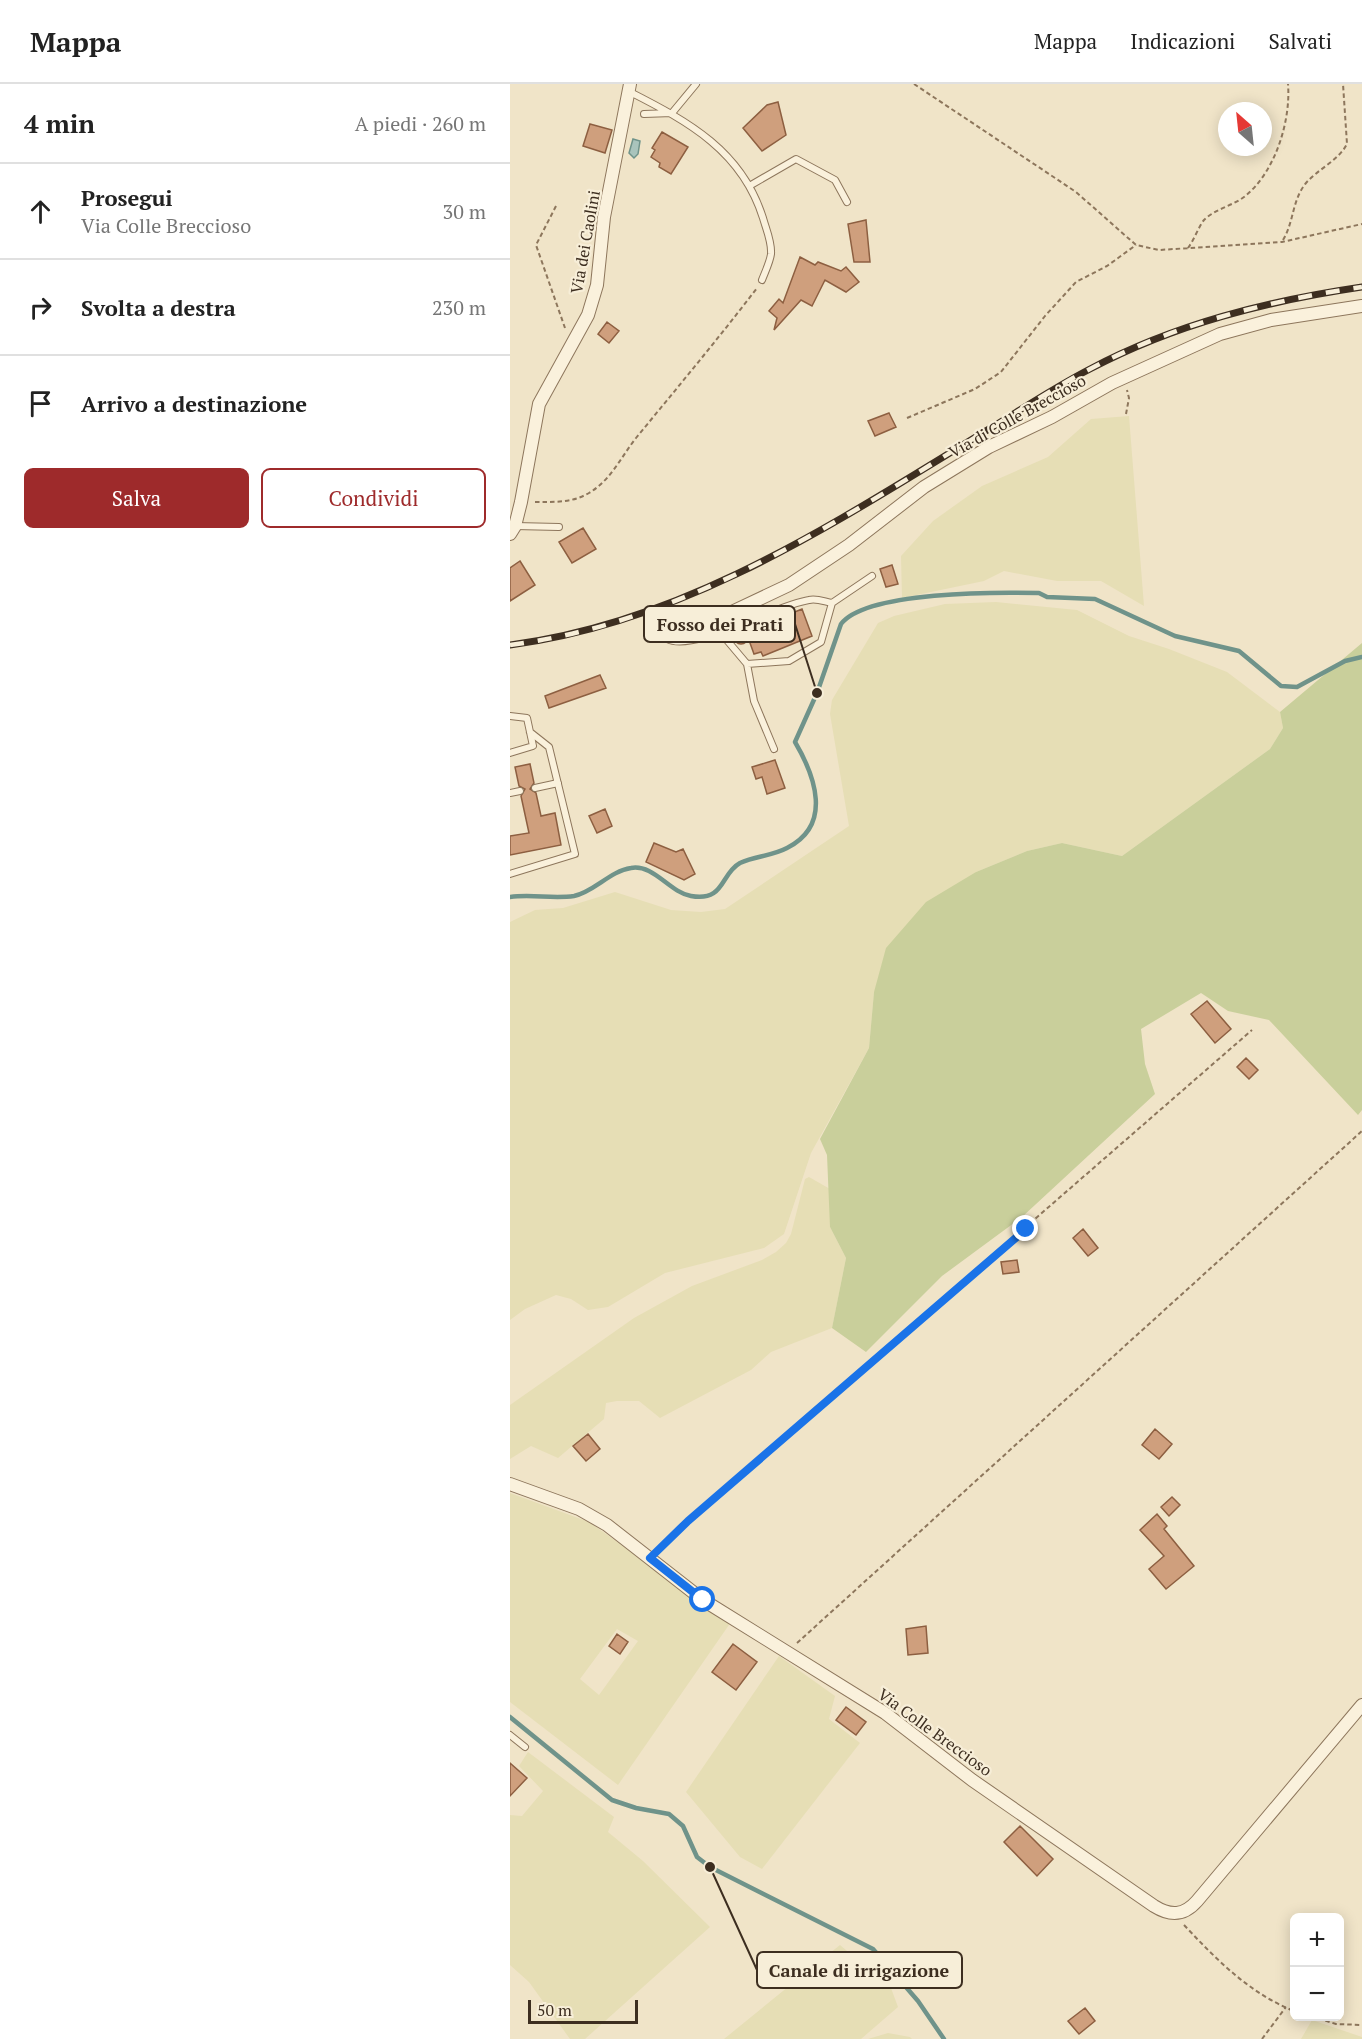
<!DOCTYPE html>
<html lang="it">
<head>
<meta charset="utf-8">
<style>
	body { margin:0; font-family:"PT Serif",serif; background:#f2f2f2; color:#222 }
	.controls { position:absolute; right:18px; bottom:18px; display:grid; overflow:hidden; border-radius:9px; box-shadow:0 3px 15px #0003 }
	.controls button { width:54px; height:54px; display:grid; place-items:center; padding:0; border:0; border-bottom:2px solid #e0e0e0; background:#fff; color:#222; font:30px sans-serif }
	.compass { position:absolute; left:708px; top:18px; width:54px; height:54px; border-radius:50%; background:#fff; box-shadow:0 3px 15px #0003; rotate:333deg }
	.scale { position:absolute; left:18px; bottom:15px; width:110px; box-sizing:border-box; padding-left:6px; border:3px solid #3d2e20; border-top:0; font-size:16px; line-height:21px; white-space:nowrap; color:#3d2e20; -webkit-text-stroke:4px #f7eed8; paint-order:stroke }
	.stop { position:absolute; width:18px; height:18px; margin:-14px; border:4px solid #1a73e8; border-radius:50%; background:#fff }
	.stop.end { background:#1a73e8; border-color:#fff; box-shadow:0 2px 6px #0008 }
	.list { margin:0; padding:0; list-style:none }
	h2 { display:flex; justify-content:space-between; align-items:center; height:78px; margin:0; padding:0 24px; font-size:26px }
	h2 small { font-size:20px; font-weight:400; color:#767676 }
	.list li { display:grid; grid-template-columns:39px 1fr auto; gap:18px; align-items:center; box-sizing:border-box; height:96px; padding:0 24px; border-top:2px solid #e0e0e0 }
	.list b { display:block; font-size:22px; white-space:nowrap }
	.list p { margin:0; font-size:20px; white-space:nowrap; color:#767676 }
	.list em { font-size:20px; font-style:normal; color:#767676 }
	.actions { display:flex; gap:12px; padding:18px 24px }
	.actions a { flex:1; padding:14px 0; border:2px solid #9e2a2b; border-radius:9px; text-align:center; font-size:21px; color:#9e2a2b }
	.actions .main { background:#9e2a2b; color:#fff }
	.icon { flex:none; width:33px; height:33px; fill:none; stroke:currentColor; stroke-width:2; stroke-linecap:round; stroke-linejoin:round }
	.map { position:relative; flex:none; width:852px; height:1955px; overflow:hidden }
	header { display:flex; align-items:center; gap:36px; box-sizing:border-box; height:84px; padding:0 30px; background:#fff; border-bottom:2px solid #e0e0e0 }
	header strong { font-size:28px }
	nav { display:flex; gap:33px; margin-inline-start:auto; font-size:21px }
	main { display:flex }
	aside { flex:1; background:#fff }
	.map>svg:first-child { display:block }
</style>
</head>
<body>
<header>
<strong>Mappa</strong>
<nav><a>Mappa</a><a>Indicazioni</a><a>Salvati</a></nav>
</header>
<main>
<aside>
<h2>4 min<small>A piedi · 260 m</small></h2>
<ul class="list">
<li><svg class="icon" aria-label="ahead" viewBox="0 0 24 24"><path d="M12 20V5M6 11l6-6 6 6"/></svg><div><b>Prosegui</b><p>Via Colle Breccioso</p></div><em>30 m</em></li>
<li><svg class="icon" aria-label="right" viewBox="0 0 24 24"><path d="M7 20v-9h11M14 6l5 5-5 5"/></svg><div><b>Svolta a destra</b></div><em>230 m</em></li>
<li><svg class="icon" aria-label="arrive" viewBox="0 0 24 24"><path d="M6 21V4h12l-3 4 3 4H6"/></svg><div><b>Arrivo a destinazione</b></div></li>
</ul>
<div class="actions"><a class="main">Salva</a><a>Condividi</a></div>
</aside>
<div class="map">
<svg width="852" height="1955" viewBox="0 0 852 1955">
	<rect width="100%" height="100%" fill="#f0e4c8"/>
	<path fill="#e6deb5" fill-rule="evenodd" d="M 619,332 L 634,522 L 591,497 L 547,497 L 494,487 L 474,497 L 392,514 L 391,472 L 423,437 L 472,402 L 538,373 L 581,335 Z
		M 486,518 L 567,526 L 619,552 L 659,565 L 717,588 L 770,628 L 773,644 L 760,665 L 612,772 L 552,759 L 517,767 L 466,788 L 364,908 L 359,964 L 301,1069 L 274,1150 L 254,1164 L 155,1189 L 98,1223 L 78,1226 L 61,1215 L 46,1211 L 15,1225 L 0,1236 L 0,838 L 25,826 L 53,824 L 105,808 L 161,826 L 191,828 L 215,825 L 339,742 L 320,630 L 322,616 L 368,539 L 384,532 L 435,520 Z
		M 299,1093 L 320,1105 L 320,1143 L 336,1174 L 322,1244 L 261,1268 L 241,1286 L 150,1334 L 129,1317 L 107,1317 L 96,1319 L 94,1335 L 48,1374 L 21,1362 L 0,1375 L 0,1321 L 124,1234 L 182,1202 L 252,1176 L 266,1168 L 276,1159 L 281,1150 L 295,1095 Z
		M 0,1409 L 79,1438 L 221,1538 L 108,1701 L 0,1618 ZM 107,1545 L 128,1557 L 89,1611 L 70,1595 Z
		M 269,1572 L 325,1612 L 319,1635 L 350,1659 L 252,1785 L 230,1773 L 176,1708 Z
		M 18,1668 L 104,1733 L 98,1748 L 133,1777 L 200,1843 L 75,1955 L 60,1955 L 19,1898 L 0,1881 L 0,1731 L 12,1732 L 33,1707 L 9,1682 Z
		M 330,1861 L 381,1904 L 388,1923 L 351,1955 L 214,1955 L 300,1885 L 319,1899 L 334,1886 L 320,1869 Z
		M 802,1936 L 852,1953 L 852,1955 L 791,1955 Z
		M 378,1949 L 400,1953 L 402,1955 L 358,1955 Z"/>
	<path fill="#c9cf9b" d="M 852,559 L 852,1026 L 848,1031 L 759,936 L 718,927 L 691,909 L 631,945 L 635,980 L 645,1010 L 512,1133 L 432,1192 L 356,1268 L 322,1244 L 336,1174 L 320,1143 L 317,1071 L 310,1055 L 359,964 L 364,908 L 376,864 L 416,818 L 466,788 L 517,767 L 552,759 L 612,772 L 760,665 L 773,644 L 770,628 Z"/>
	<path fill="#a9c4bc" stroke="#6f938a" stroke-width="1.5" d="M 123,55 L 130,57 L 128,70 L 124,74 L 119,69 Z"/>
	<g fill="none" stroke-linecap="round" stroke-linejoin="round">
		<path stroke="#6f938a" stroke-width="4.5" d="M 0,813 C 21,810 43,815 64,812 C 84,808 100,787 121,784 C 144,780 159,808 181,812 C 215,818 210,790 230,779 C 245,772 262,772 277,764 C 323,741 305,692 285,658 L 307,609 L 331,540 C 356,507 489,508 529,509 L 537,513 L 585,515 L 665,552 L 729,567 L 771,602 L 787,603 L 835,577 L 852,573
			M 0,1633 L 102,1716 L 126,1724 L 159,1730 L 173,1742 L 187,1773 L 200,1783 L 363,1865 L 408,1917 L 434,1955"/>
	</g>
	<path fill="#cf9f7d" stroke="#8d5f41" stroke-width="1.5" d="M 268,18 L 276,51 L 252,67 L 233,44 L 257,21 Z
		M 80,40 L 102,46 L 95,69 L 73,62 Z
		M 152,48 L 178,63 L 161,90 L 149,83 L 150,79 L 141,73 L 145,66 L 142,64 Z
		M 356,136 L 360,178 L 344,178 L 338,140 Z
		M 290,173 L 305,181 L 308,178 L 331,187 L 336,183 L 349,198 L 336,208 L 315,196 L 302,222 L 291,216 L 264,246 L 267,234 L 259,227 L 269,215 L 273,219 Z
		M 97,238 L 109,247 L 99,259 L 88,250 Z
		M 379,329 L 386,343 L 365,352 L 358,337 Z
		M 73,444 L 86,465 L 62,479 L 49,458 Z
		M 10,477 L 25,501 L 0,517 L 0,484 Z
		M 382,481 L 388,500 L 376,503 L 370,485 Z
		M 292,525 L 302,552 L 253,572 L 251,568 L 244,570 L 236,548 Z
		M224 553a7 7 0 1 1 14 0a7 7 0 1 1-14 0Z
		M 90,591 L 96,604 L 39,624 L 35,612 Z
		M 265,676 L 275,704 L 257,710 L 252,693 L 246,695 L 242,683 Z
		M 20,680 L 24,699 L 20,705 L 26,709 L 31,732 L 45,729 L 51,761 L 0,771 L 0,752 L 19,749 L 11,712 L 15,705 L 9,702 L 5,683 Z
		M 95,725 L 102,742 L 87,749 L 79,732 Z
		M 144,759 L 166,768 L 173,765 L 185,790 L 174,796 L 136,778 Z
		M 697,917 L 721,945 L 705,959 L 681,930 Z
		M 736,974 L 748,986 L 739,995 L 727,983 Z
		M 573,1145 L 588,1164 L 578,1172 L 563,1154 Z
		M 507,1176 L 509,1188 L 493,1190 L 491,1178 Z
		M 645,1345 L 662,1360 L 649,1375 L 632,1361 Z
		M 78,1350 L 90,1365 L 76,1377 L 63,1362 Z
		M 662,1413 L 670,1421 L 659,1432 L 651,1423 Z
		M 647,1430 L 657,1442 L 654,1445 L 684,1482 L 656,1505 L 639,1485 L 654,1472 L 630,1446 Z
		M 416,1542 L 418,1569 L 398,1571 L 396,1545 Z
		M 107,1550 L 118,1558 L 110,1570 L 99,1562 Z
		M 223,1560 L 247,1578 L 226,1606 L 202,1588 Z
		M 336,1623 L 356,1638 L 346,1651 L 326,1636 Z
		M 0,1679 L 17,1694 L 0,1712 Z
		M 510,1742 L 543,1775 L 527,1792 L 494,1758 Z
		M 575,1924 L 585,1937 L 569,1950 L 558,1937 Z"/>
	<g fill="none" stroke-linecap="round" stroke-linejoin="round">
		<defs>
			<path id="lane" d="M 120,8 C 179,38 232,67 253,134 C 256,145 262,158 261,170 C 260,178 255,188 252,196
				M 134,30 L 162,29 L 186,0
				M 241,101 L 286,75 L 325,96 L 337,118
				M 5,442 L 49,443
				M 322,519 L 362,492
				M 210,548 L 237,580 L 244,617 L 264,665
				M 157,555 C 185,569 264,521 299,516 C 307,514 315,518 322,519 L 311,558 L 279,577 L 237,580
				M 0,632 L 17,634 L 23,662 L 0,669
				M 25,704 L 48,699
				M 0,709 L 10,707
				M 0,790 L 65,770 L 39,663 L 20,648
				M 0,1651 L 15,1663"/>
			<path id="street" d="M 0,450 L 5,442 L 11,418 L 29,320 L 78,231 L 87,201 L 94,133 L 120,0
				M 207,535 L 279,501 L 339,461 L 414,403 L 479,363 L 542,333 L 602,299 L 710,250 L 761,236 L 852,222
				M 0,1400 L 69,1425 L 97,1441 L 193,1516 L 375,1629 L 462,1696 L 644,1822 C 660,1832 674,1832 687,1817 L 852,1621"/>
		</defs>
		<use href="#lane" stroke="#8d765c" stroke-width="8"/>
		<use href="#street" stroke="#8d765c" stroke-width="14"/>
		<path stroke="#8d765c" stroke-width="2" stroke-dasharray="4.5 3" stroke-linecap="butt" d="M 404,0 L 566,108 L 626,161 L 649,166 L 772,158 L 852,140
			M 46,122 L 26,161 L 55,244
			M 773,156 C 784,138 782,116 796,99 C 808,85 828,77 837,60 L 833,0
			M 678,164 C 684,156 689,142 694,136 C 705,125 722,122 734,113 C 765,89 781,37 778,0
			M 616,330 L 619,314 L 617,306
			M 397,334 L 465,305 L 491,288 L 535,232 L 566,198 L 597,182 L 626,161
			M 25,418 C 44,418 62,419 79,409 C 101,396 111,373 126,354 C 167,304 208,255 247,204
			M 148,1466 L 178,1437 L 742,946
			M 287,1559 L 852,1047
			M 674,1841 C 707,1876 739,1909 784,1927
			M 801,1932 L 826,1940 L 852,1941
			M 752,1955 L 776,1923"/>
		<use href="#lane" stroke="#faf1dc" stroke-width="6"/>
		<use href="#street" stroke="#faf1dc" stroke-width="12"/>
		<defs>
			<path id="rail" d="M 0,561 C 178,538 329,436 479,345 C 512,325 545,303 580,285 C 665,240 757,217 852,203"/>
		</defs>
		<use href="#rail" stroke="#3d2e20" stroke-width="7"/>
		<use href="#rail" stroke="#f7eed8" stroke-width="4.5" stroke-dasharray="14" stroke-linecap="butt"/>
	</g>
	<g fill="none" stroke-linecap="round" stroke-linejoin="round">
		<path stroke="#1a73e8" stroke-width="8" d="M 193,1516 L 140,1474 L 178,1437 L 516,1145"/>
	</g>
	<g text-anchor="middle" stroke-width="4.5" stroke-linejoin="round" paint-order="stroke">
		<g font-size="16" fill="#3d2e20" stroke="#f7eed8">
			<text transform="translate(75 158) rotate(-80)" y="6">Via dei Caolini</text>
			<text transform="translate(507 332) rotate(-29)" y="6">Via di Colle Breccioso</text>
			<text transform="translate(425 1648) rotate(36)" y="6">Via Colle Breccioso</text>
		</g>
	</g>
	<path fill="none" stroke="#3d2e20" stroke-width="2" d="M307 609L285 540M200 1783L247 1886"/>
	<g fill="#3d2e20" stroke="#f7eed8" stroke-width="2">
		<circle cx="307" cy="609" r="6"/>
		<circle cx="200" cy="1783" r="6"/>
	</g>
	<g fill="#f7eed8" stroke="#3d2e20" stroke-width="2">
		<rect x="134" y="522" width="151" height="36" rx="6"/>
		<rect x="247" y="1868" width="205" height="36" rx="6"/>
	</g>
	<g font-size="18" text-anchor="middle" font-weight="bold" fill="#3d2e20">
		<text x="210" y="547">Fosso dei Prati</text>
		<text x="349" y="1893">Canale di irrigazione</text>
	</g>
</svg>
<div class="controls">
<button>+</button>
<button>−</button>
</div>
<svg class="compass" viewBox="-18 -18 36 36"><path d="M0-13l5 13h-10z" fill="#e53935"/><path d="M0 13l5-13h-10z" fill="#767676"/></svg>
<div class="scale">50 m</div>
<div class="stop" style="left:193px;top:1516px"></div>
<div class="stop end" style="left:516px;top:1145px"></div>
</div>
</main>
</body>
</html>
